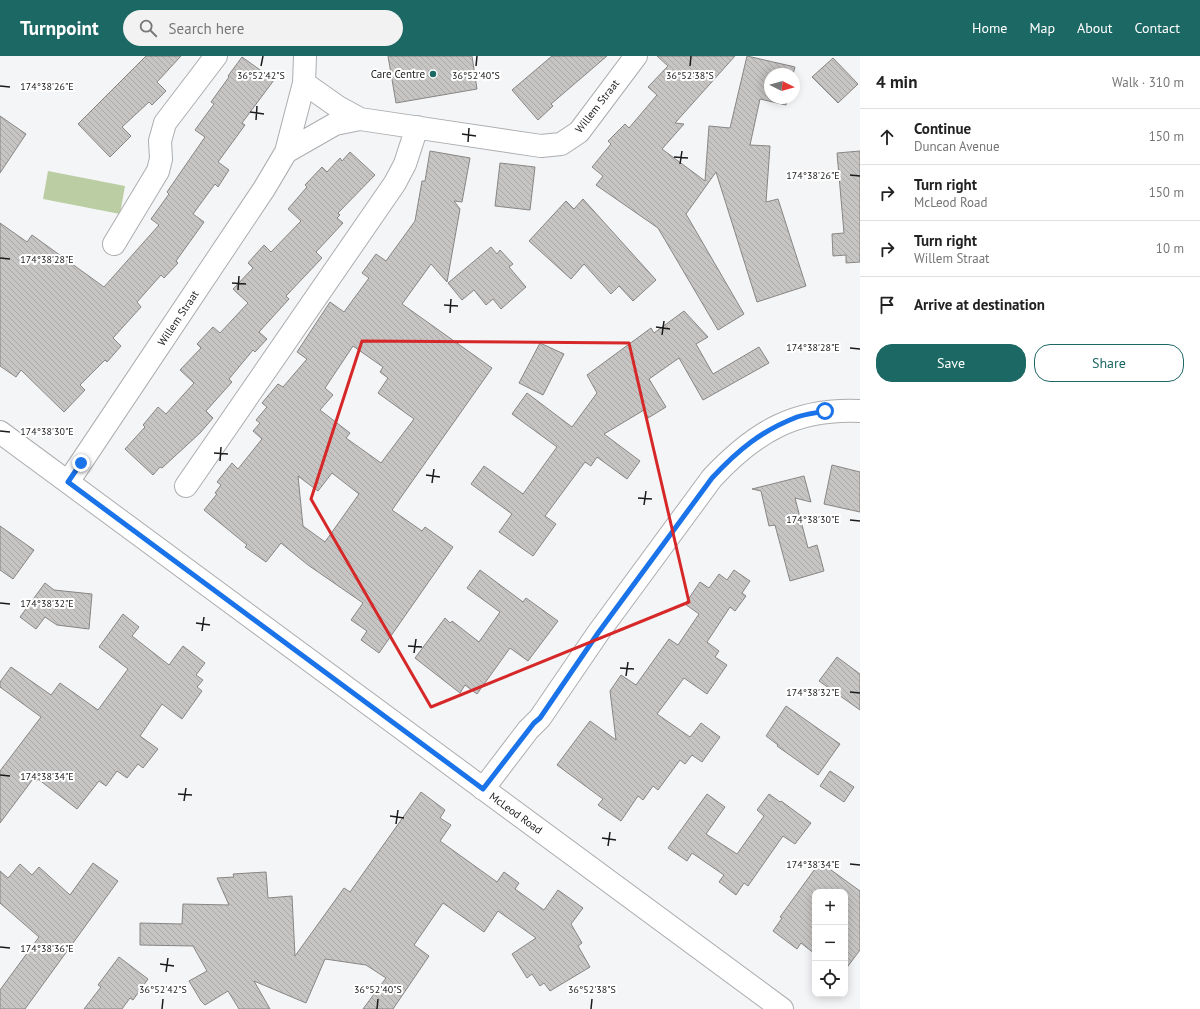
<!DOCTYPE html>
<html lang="en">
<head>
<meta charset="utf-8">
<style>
	body { margin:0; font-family:"PT Sans",sans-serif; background:#f2f2f2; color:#222 }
	.controls { position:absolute; right:12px; bottom:12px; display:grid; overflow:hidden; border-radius:8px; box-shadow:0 2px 10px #0003 }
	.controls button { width:36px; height:36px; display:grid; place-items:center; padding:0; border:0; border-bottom:1px solid #e0e0e0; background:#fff; color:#222; font:20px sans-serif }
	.compass { position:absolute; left:764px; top:12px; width:36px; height:36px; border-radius:50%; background:#fff; box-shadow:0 2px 10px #0003; rotate:96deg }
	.stop { position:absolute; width:12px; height:12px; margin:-9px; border:3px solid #1a73e8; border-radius:50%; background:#fff }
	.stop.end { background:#1a73e8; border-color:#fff; box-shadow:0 1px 4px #0008 }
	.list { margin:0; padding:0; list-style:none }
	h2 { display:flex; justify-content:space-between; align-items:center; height:52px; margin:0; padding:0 16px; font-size:17px }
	h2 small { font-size:13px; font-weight:400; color:#767676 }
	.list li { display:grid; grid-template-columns:26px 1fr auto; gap:12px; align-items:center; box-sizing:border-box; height:56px; padding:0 16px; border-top:1px solid #e0e0e0 }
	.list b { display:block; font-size:15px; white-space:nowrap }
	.list p { margin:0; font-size:13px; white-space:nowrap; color:#767676 }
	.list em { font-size:13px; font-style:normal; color:#767676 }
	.actions { display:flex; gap:8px; padding:12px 16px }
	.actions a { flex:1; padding:9px 0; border:1px solid #1c6864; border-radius:16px; text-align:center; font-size:14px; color:#1c6864 }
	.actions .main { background:#1c6864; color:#fff }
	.icon { flex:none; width:22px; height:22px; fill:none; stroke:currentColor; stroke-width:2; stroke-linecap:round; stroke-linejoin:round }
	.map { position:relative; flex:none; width:860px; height:953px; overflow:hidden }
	header { display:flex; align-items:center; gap:24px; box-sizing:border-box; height:56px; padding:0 20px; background:#1c6864; color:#fff }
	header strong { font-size:19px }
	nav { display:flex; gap:22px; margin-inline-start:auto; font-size:14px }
	.search { width:280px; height:36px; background:#f2f2f2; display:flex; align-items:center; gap:10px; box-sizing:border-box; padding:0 14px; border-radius:22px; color:#767676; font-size:15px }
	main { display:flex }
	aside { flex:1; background:#fff }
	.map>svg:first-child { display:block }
</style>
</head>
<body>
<header>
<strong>Turnpoint</strong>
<div class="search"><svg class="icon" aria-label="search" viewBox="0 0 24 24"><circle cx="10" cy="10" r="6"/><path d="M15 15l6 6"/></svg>Search here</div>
<nav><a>Home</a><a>Map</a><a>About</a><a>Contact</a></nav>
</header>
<main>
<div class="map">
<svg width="860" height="953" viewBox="0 0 860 953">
	<defs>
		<pattern id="building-back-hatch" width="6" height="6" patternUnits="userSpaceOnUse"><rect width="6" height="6" fill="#c7c5c4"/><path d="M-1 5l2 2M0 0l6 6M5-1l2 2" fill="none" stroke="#aaa9a8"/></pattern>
	</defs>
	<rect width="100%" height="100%" fill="#f4f5f7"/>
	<path fill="#bbcea3" d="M 48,115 L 125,130 L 120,158 L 43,143 Z"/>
	<path fill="url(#building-back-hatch)" stroke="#888684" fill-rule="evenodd" d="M 146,0 L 181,0 L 157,26 L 166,35 L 152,49 L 149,46 L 122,71 L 131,80 L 110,101 L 78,68 Z
		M 388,0 L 472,0 L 477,33 L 396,47 Z
		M 552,0 L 607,0 L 551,48 L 553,50 L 538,64 L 512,34 Z
		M 657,0 L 735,0 L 675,67 L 684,68 L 662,93 L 705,125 L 709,70 L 730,72 L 747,0 L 795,11 L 793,18 L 770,18 L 770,42 L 788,42 L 786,49 L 760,43 L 750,89 L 770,90 L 766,146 L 778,143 L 806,230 L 757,246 L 716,116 L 686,158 L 744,258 L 718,274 L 658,172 L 596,129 L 603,120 L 592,111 L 611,88 L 608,85 L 625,68 L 629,72 L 657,39 L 648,31 L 668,10 Z
		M 242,1 L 274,24 L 242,67 L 245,69 L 218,106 L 229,114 L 218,131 L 215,128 L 193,158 L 204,166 L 176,205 L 178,207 L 164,222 L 161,219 L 137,246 L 141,251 L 113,282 L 121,290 L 107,306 L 105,304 L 80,329 L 85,334 L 64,356 L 21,314 L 16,321 L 0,310 L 0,167 L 27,186 L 32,179 L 104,231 L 159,169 L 151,163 L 169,138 L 167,136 L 205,81 L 195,74 L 214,48 L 211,46 L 229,21 L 228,20 Z
		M 833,2 L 858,28 L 838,47 L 812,21 Z
		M 0,60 L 26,78 L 0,117 Z
		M 430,95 L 470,102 L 462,146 L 454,145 L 460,153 L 447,226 L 431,208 L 402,248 L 492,312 L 392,454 L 422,475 L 425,471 L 453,491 L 379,597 L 361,584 L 367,575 L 351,564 L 363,547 L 308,509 L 281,487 L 266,506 L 245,491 L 247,489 L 204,454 L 217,438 L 215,437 L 221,429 L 217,426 L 232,407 L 238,413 L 262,383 L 253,375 L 260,367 L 256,364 L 267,351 L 262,347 L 278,328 L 283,331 L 307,303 L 297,296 L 330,246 L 344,256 L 369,222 L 362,217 L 376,198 L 386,205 L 415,165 L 422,125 L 425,125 ZM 353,290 L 383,311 L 380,316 L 388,322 L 378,337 L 414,363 L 381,407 L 346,382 L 350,377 L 320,354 L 333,339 L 325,332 ZM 332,417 L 359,438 L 325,486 L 303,470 L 298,420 L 318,435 Z
		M 860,95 L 860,206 L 846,207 L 846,199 L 833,200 L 832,178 L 844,177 L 837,97 Z
		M 350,96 L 375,119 L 338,157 L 340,159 L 337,162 L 343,167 L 316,196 L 322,202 L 286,240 L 289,243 L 259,276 L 267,283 L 255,296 L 253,294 L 229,323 L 232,326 L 206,355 L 213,362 L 200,377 L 162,412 L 160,411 L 153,419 L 125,393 L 145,371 L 143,369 L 158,351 L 166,358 L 194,327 L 180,314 L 201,292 L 197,288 L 213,271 L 220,277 L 248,247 L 233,233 L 253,212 L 248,207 L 264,189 L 271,196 L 301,165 L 288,153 L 307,131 L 305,129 L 322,111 L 327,116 L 340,102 L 342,105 Z
		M 500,107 L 535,111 L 530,154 L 495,150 Z
		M 583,143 L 656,224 L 633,245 L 619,230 L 611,238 L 584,208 L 571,223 L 529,185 L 566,145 L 574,153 Z
		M 491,191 L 497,198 L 500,194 L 513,208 L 509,211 L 526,231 L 501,253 L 493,243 L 486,249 L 474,234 L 462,244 L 448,227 Z
		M 684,255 L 708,281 L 696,288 L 713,318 L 759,291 L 769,307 L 703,344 L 679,302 L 649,323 L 666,351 L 648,362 L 644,354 L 604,378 L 640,405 L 627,423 L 597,401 L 591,410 L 585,406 L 545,460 L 556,468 L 533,500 L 499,476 L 512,458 L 471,428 L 484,410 L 523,438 L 557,391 L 512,358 L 527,337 L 572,371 L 597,337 L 587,319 L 651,272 L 654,277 Z
		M 540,287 L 564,298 L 543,339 L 519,327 Z
		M 832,409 L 860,416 L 860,456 L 824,448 Z
		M 804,420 L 811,446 L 795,442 L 808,492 L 817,489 L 824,515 L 790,525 L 775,469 L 769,470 L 761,435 L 752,433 Z
		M 0,470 L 34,494 L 13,523 L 0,514 Z
		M 480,514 L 523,546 L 526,542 L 558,565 L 528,605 L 510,592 L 477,638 L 465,629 L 460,637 L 415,602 L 445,562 L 450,567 L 452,565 L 479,586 L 500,556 L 467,532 Z
		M 734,514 L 750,525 L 742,537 L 746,540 L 735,555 L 730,551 L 707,586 L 719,595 L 715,601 L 727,609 L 707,638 L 684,622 L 657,658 L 690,681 L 701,667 L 720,681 L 702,706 L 692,699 L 685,708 L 680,704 L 658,734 L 653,730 L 643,744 L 638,740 L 621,765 L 598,749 L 603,743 L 557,709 L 590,665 L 616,684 L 610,635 L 621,619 L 636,629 L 669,583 L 678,589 L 699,558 L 685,548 L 700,526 L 709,532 L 719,518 L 727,524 Z
		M 45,527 L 54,534 L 92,538 L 89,573 L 57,569 L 45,561 L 36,573 L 20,561 Z
		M 123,558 L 139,571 L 132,580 L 169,609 L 183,590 L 205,607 L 196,619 L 203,624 L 197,631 L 202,635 L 182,663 L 162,648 L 140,680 L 158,693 L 143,712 L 138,708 L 127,722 L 117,715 L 106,730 L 99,725 L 77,753 L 38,723 L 36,726 L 33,723 L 0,767 L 0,715 L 41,661 L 0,631 L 0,626 L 11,611 L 51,639 L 60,627 L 98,654 L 128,613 L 99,591 Z
		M 837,601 L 860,618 L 860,654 L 819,625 Z
		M 786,650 L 840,688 L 818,719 L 777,690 L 778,689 L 766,680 Z
		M 830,715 L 854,731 L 844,746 L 820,730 Z
		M 421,736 L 445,754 L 440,762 L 451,769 L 440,785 L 497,826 L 504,816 L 519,827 L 515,833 L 544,854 L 558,834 L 583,852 L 571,868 L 582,887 L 578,890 L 590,911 L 550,935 L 544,927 L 540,930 L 532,918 L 527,922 L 512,898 L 536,882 L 498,855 L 484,876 L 443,847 L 414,889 L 429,900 L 393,953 L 363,953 L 386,922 L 366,909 L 325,903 L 306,947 L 254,925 L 270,953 L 239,953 L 228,935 L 205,949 L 201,945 L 189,925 L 207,915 L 193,890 L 140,889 L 140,867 L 182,868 L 183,848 L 229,849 L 217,822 L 234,821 L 233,818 L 266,816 L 268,842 L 292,840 L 295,900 L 344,832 L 350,836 Z
		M 707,738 L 725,751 L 706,778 L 737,798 L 764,760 L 757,754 L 769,738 L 780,746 L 781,745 L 811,767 L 795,788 L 783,780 L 748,830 L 744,827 L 736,839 L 719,826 L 724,819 L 692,797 L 687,805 L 668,792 Z
		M 820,806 L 860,835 L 860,894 L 845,914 L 845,836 L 815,836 L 815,898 L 801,887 L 797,893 L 773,875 L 782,862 L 780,861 Z
		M 93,807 L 118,825 L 25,953 L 0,953 L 0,934 L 39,881 L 0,847 L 0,815 L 8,822 L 20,808 L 32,819 L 39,811 L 70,839 Z
		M 119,901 L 148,923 L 133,944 L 130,942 L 122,953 L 84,953 L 101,931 L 98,929 Z"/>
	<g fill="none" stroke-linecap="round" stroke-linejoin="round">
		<defs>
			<path id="minor" d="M 304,27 L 338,51 L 360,63
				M 286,96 L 335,68 L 360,63 L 541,90 L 561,88 L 579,76 L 636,0
				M 114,188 L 158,115 L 161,103 L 160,85 L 165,67 L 216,0
				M 0,376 L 782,953
				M 68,426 L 264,133 L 286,96 L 304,27 L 305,0
				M 186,430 L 395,127 L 405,108 L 417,71
				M 483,733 L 528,674 L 540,662 L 598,577 L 712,422 C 755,376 795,352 860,355"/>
		</defs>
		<use href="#minor" stroke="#acadaf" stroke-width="24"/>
		<use href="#minor" stroke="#fff" stroke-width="22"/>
	</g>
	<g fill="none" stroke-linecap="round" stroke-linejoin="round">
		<path stroke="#1a73e8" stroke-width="5" d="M 81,407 L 68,426 L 483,733 L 534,667 L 540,662 L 598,577 L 712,422 C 738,394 761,375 797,361 C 806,358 816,357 825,355"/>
	</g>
	<path fill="none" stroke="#d62828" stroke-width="3" stroke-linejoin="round" d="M 362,285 L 629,287 L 689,546 L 431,651 L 311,443 Z"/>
	<path fill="none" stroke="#1b1b1c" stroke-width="1.5" d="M 261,10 L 263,0M 476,10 L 477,0M 690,10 L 691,0M 0,30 L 10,31M 250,56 L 264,58M 256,64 L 257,50M 462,78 L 476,80M 468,86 L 469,72M 674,101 L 688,102M 680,108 L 682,95M 850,119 L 860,120M 0,202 L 10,203M 232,227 L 246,228M 238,234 L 239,220M 444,249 L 458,250M 450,257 L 451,243M 656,271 L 670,273M 662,279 L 664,265M 850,292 L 860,293M 0,375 L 10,376M 214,397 L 228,398M 220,405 L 221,391M 426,419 L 440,421M 432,427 L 434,413M 638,442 L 652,443M 644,449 L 646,435M 850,464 L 860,465M 0,547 L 10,548M 196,567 L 210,569M 202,575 L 204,561M 408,590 L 422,591M 414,597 L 416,583M 620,612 L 634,613M 626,620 L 628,606M 850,636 L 860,637M 0,719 L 10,720M 178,738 L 192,739M 184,745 L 186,732M 390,760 L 404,762M 396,768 L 398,754M 602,782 L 616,784M 608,790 L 610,776M 850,808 L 860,809M 0,891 L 10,892M 160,908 L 174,910M 166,916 L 168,902M 162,953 L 163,943M 377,953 L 378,943M 591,953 L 592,943"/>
	<circle fill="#1c6864" stroke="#fff" stroke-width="1.5" cx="433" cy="18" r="4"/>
	<g text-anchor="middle" stroke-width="4" stroke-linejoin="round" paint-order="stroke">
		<g font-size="11" fill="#1b1b1c" stroke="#fff" text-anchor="end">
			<text x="425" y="22">Care Centre</text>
		</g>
		<g font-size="11" fill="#1b1b1c" stroke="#fff">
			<text transform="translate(597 50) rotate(-52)" y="4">Willem Straat</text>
			<text transform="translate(178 262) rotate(-56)" y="4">Willem Straat</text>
			<text transform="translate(516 757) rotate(36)" y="4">McLeod Road</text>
		</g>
	</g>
	<g font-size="10" text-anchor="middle" fill="#1b1b1c" stroke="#fff" stroke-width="4" stroke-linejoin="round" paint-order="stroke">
		<text x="261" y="23">36°52'42"S</text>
		<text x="476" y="23">36°52'40"S</text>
		<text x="690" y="23">36°52'38"S</text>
		<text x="47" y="34">174°38'26"E</text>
		<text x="813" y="123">174°38'26"E</text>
		<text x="47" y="207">174°38'28"E</text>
		<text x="813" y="295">174°38'28"E</text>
		<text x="47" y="379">174°38'30"E</text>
		<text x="813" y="467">174°38'30"E</text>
		<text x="47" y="551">174°38'32"E</text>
		<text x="813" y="640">174°38'32"E</text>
		<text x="47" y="724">174°38'34"E</text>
		<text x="813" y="812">174°38'34"E</text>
		<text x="47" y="896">174°38'36"E</text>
		<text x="163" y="937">36°52'42"S</text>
		<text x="378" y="937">36°52'40"S</text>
		<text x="592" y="937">36°52'38"S</text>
	</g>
</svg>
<div class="controls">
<button>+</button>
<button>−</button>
<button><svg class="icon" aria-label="locate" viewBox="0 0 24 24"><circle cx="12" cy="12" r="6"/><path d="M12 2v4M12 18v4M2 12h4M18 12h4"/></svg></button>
</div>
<svg class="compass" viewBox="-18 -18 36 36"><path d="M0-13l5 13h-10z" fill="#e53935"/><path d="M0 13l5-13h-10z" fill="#767676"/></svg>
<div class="stop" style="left:825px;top:355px"></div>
<div class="stop end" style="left:81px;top:407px"></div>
</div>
<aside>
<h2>4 min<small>Walk · 310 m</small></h2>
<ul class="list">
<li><svg class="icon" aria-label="ahead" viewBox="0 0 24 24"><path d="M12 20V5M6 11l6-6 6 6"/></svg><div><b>Continue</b><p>Duncan Avenue</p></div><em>150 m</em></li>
<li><svg class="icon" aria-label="right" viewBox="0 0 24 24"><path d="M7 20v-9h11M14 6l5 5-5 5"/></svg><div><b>Turn right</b><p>McLeod Road</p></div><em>150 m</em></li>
<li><svg class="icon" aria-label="right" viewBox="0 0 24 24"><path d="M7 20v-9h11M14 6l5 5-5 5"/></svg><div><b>Turn right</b><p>Willem Straat</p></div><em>10 m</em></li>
<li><svg class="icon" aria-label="arrive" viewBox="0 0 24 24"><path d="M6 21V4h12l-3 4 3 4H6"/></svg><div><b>Arrive at destination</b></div></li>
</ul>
<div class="actions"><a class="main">Save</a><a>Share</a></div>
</aside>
</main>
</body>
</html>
